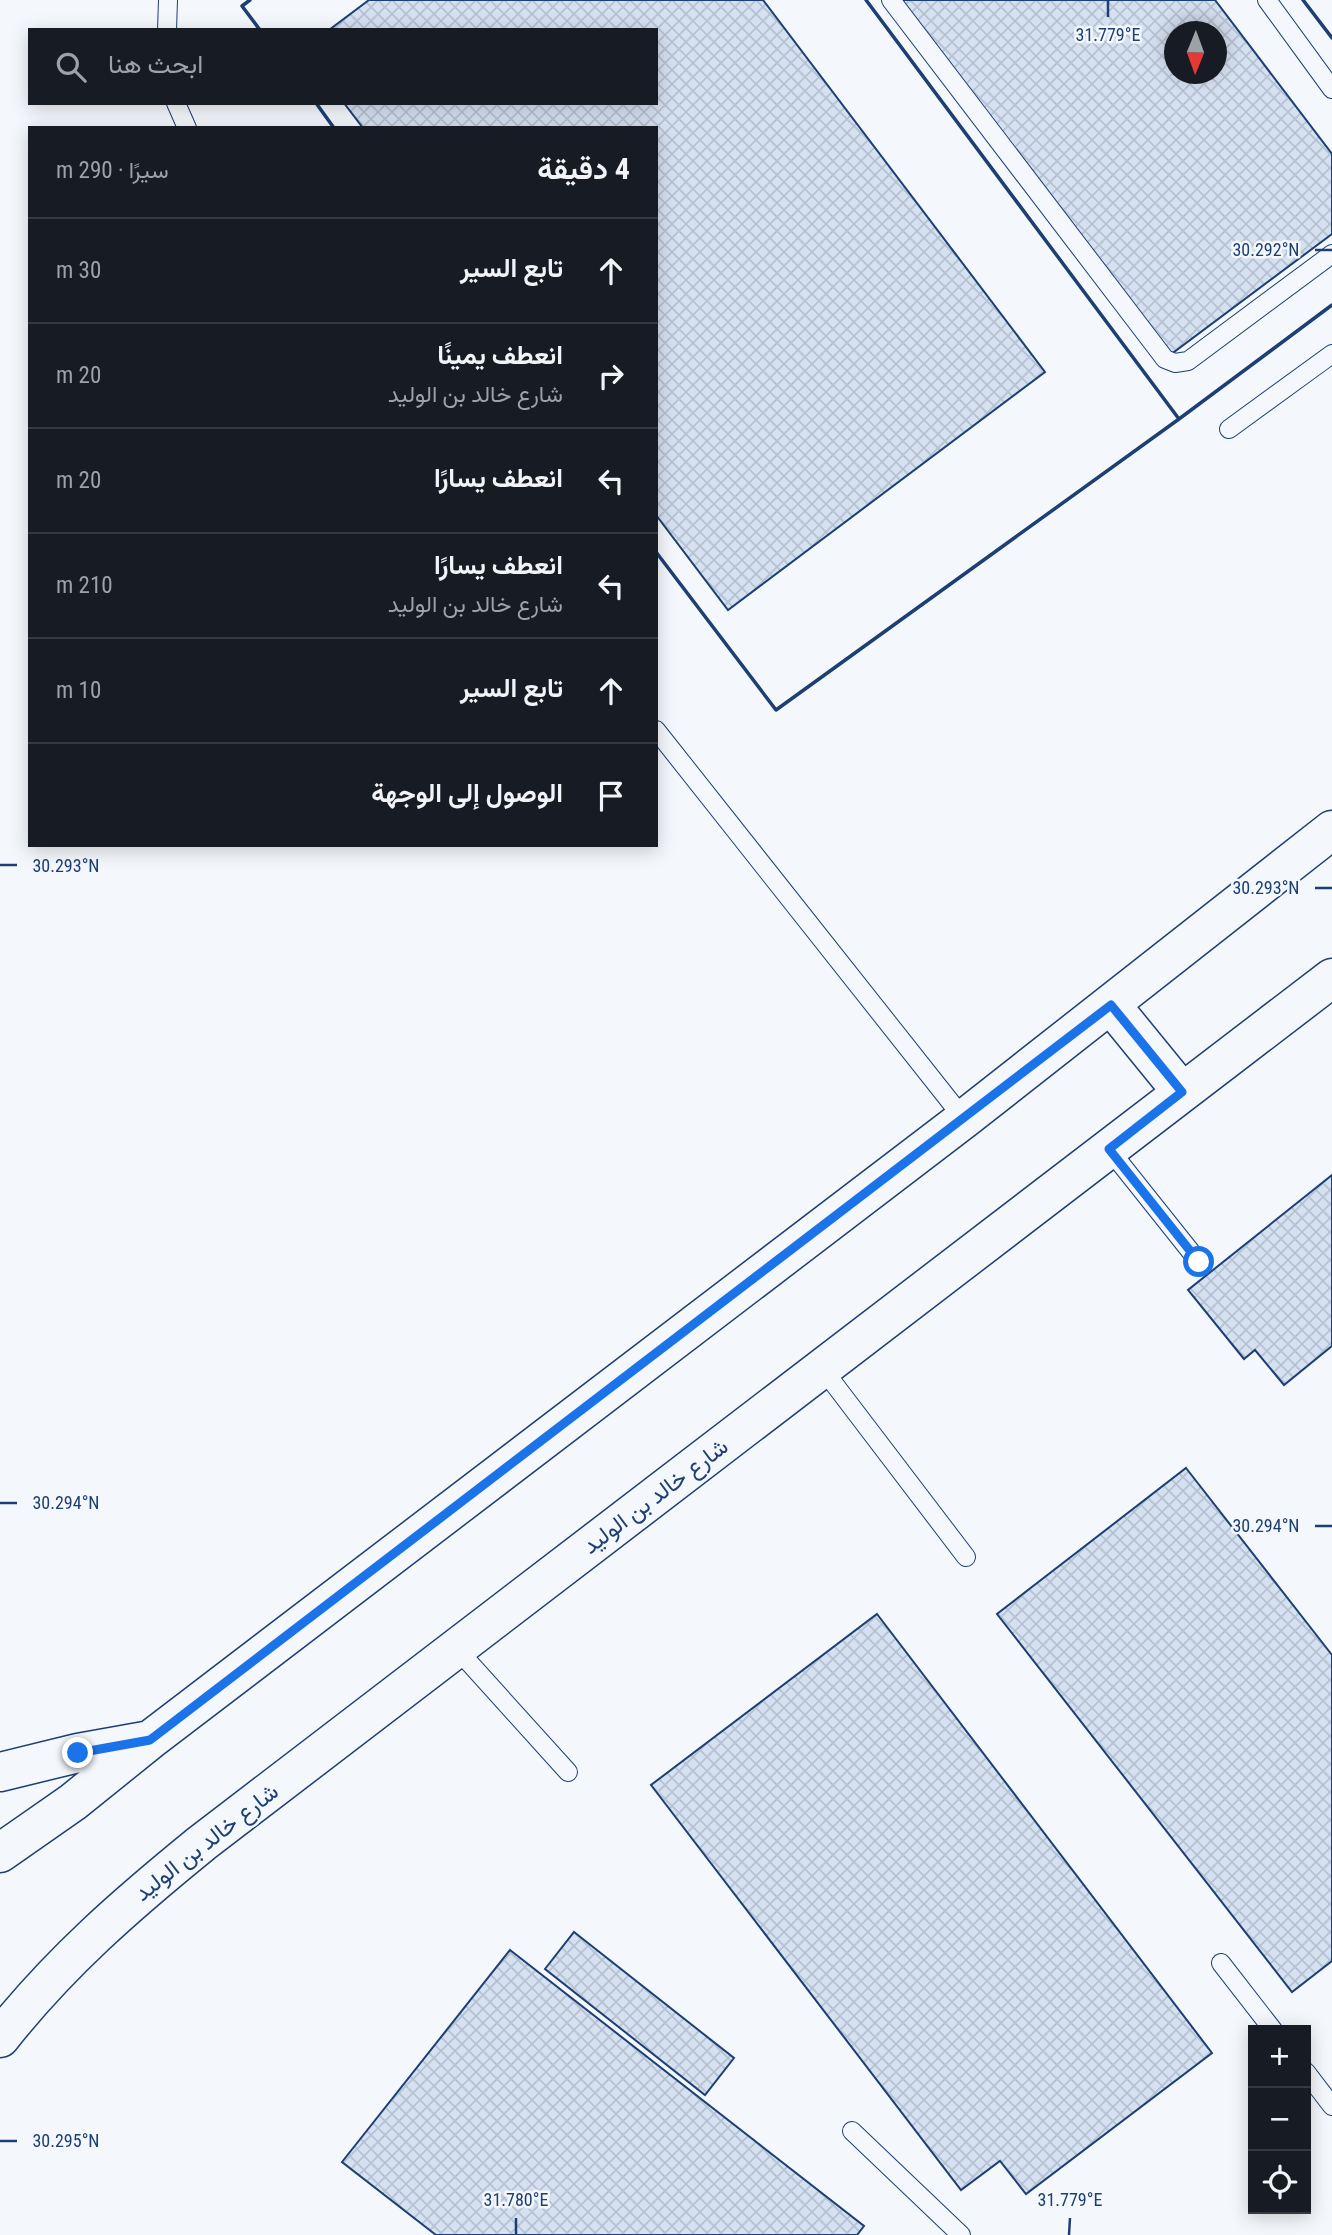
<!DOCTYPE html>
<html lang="ar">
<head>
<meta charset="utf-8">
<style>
	body { margin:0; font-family:"Roboto Condensed",Vazirmatn,sans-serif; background:#242831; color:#f1f3f6; direction:rtl }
	.controls { position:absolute; right:21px; bottom:21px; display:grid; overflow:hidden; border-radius:0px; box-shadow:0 4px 18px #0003 }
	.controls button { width:63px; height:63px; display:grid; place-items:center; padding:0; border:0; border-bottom:2px solid #363941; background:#171b24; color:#f1f3f6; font:35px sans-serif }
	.compass { position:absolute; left:1164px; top:21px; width:63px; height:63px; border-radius:50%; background:#171b24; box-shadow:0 4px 18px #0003; rotate:181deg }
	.stop { position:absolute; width:21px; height:21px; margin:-16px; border:5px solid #1a73e8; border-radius:50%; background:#fff }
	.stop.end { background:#1a73e8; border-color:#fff; box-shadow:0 2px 7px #0008 }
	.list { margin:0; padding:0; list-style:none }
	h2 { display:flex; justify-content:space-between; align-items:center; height:91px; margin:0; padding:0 28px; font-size:30px }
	h2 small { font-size:23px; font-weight:400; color:#9ea1a6 }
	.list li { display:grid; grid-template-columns:46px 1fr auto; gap:21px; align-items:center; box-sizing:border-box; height:105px; padding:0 28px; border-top:2px solid #363941 }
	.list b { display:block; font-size:26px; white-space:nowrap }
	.list p { margin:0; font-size:23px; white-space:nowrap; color:#9ea1a6 }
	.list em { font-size:23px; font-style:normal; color:#9ea1a6 }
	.icon { flex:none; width:38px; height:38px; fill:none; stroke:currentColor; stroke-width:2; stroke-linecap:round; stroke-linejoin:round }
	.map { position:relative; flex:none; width:1332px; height:2235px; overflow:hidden; direction:ltr }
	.search { position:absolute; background:#171b24; box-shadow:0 4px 18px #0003; left:28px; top:28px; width:630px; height:77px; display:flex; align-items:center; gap:18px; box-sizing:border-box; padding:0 24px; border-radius:0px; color:#9ea1a6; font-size:26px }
	.panel { position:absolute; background:#171b24; box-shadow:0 4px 18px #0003; left:28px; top:126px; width:630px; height:721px; border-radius:0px; direction:rtl }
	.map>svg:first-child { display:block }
</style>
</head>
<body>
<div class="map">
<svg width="1332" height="2235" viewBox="0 0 1332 2235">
	<defs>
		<pattern id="building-cross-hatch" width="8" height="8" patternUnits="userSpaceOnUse" patternTransform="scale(1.75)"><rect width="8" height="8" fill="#d5e0f0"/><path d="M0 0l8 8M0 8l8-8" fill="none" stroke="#b6c1d1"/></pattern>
	</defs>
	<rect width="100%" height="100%" fill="#f4f7fb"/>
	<path fill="url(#building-cross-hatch)" stroke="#1d3f73" stroke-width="2" fill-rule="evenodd" d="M 369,0 L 763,0 L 1045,372 L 728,610 L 656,515 L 656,128 L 363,128 L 344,103 L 656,103 L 656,30 L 329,30 Z
		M 900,0 L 1215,0 L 1332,154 L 1332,234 L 1170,355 ZM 1174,32 L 1216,32 L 1216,74 L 1174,74 Z
		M 1332,1175 L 1332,1346 L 1284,1385 L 1255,1350 L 1244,1359 L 1188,1290 Z
		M 1186,1468 L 1332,1655 L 1332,1961 L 1292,1992 L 997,1614 Z
		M 877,1614 L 1212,2053 L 1026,2194 L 1000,2161 L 961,2190 L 651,1785 Z
		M 574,1932 L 734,2058 L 705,2095 L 545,1969 Z
		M 510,1950 L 864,2226 L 857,2235 L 436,2235 L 342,2162 Z"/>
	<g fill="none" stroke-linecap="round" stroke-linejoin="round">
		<defs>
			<path id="lane" d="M 891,0 L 1165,359 L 1175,363 L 1188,361 L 1332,254
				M 1267,0 L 1332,89
				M 167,30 L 168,0
				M 176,103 L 187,128
				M 1229,429 L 1332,354
				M 656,730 L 964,1119
				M 1109,1149 L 1199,1262
				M 822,1368 L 966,1557
				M 456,1648 L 568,1772
				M 1221,1963 L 1273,2030
				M 1306,2072 L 1332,2106
				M 852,2131 L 961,2235"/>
			<path id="secondary" d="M 1111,1005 L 1182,1092
				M 0,1772 L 78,1753 L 145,1741
				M 0,1853 L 73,1802 L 150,1740 L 964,1119 L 1332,830
				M 0,2038 C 60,1962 127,1904 202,1843 L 1332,978"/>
		</defs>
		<use href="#lane" stroke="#1d3f73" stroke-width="20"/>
		<use href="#secondary" stroke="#1d3f73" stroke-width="41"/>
		<use href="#lane" stroke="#f4f7fb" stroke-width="18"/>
		<use href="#secondary" stroke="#f4f7fb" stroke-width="38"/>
		<path stroke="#1d3f73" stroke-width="3.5" d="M 250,0 L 242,6 L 260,30
			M 866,0 L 1179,419 L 1332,305
			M 1303,0 L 1332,38
			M 316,103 L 334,128
			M 656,552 L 776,710 L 1179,419"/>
	</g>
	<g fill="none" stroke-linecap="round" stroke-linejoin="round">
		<path stroke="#1a73e8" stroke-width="9" d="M 78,1753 L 150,1740 L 1111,1005 L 1182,1092 L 1109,1149 L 1199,1262"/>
	</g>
	<path fill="none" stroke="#1d3f73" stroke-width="2.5" d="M 1108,17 L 1108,0M 1315,250 L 1332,250M 0,865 L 17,865M 1315,888 L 1332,888M 0,1503 L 17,1503M 1315,1526 L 1332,1526M 0,2141 L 17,2141M 516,2235 L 516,2218M 1069,2235 L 1070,2218"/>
	<g text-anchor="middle" stroke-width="5" stroke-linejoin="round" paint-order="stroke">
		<g font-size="23" fill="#1d3f73" stroke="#f4f7fb">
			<text transform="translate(655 1496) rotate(-37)" y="8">شارع خالد بن الوليد</text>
			<text transform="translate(206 1842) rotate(-38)" y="8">شارع خالد بن الوليد</text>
		</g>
	</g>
	<g font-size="18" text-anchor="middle" fill="#1d3f73" stroke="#f4f7fb" stroke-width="5" stroke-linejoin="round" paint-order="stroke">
		<text x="1108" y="41">31.779°E</text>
		<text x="1266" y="256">30.292°N</text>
		<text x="66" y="872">30.293°N</text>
		<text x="1266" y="894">30.293°N</text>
		<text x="66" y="1509">30.294°N</text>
		<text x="1266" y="1532">30.294°N</text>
		<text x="66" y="2147">30.295°N</text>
		<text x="516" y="2206">31.780°E</text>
		<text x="1070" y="2206">31.779°E</text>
	</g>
</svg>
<div class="controls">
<button>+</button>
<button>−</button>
<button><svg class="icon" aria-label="locate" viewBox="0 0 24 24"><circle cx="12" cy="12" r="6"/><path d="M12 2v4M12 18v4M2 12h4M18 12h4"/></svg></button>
</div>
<svg class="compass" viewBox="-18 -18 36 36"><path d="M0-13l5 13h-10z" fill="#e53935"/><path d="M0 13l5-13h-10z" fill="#9ea1a6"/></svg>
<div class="stop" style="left:1199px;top:1262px"></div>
<div class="stop end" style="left:78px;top:1753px"></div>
<div class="search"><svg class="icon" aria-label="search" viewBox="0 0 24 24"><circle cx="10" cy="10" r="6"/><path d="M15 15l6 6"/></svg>ابحث هنا</div>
<section class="panel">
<h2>4 دقيقة<small>سيرًا · 290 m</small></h2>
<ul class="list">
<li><svg class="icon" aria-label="ahead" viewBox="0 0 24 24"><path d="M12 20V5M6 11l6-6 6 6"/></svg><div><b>تابع السير</b></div><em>30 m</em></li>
<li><svg class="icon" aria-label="right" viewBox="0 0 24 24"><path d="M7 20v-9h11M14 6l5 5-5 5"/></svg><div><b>انعطف يمينًا</b><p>شارع خالد بن الوليد</p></div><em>20 m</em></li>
<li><svg class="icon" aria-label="left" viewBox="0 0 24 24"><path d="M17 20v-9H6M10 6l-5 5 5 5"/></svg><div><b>انعطف يسارًا</b></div><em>20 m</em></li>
<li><svg class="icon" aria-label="left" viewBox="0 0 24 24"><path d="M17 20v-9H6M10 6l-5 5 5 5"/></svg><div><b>انعطف يسارًا</b><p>شارع خالد بن الوليد</p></div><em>210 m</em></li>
<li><svg class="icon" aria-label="ahead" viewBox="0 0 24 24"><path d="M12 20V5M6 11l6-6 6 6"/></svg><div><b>تابع السير</b></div><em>10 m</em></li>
<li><svg class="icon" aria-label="arrive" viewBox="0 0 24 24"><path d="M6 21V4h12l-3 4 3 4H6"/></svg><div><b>الوصول إلى الوجهة</b></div></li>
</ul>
</section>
</div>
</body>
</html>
